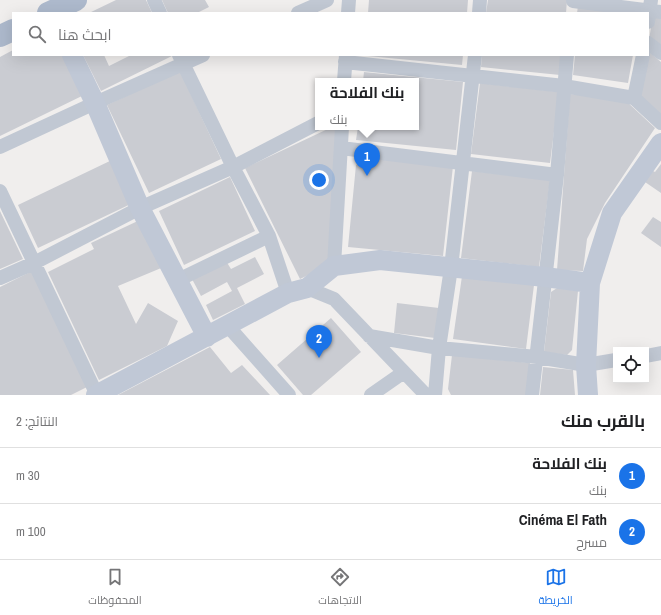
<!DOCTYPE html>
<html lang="ar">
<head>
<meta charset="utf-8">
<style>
	body { margin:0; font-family:"Archivo Narrow",Cairo,sans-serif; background:#f6f6f6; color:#202124; direction:rtl }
	.controls { position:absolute; right:12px; bottom:12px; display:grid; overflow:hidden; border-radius:0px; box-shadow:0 4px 16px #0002 }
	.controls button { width:36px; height:36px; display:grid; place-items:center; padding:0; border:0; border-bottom:1px solid #e0e0e0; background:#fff; color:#202124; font:20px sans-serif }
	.you { position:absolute; left:319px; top:180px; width:14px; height:14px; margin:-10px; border:3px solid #fff; border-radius:50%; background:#1a73e8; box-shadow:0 0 0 6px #1a73e833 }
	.badge { display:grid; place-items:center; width:26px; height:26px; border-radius:50%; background:#1a73e8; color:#fff; font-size:13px; font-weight:700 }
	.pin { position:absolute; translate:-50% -33px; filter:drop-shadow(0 1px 2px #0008) }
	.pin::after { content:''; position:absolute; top:21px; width:14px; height:12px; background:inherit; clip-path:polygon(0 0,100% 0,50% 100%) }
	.popup { position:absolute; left:315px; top:78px; width:104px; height:52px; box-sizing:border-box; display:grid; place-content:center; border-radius:0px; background:#fff; filter:drop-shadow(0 1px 3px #0005); font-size:13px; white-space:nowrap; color:#757577 }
	.popup b { font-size:15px; color:#202124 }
	.popup::after { content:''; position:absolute; left:50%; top:100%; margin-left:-8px; border:8px solid transparent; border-top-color:#fff }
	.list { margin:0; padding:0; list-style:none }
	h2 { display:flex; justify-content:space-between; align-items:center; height:52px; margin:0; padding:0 16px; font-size:17px }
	h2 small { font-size:13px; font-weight:400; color:#757577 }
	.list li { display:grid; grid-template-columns:26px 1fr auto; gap:12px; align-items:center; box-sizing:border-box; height:56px; padding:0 16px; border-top:1px solid #e0e0e0 }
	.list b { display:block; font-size:15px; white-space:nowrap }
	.list p { margin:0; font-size:13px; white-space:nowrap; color:#757577 }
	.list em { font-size:13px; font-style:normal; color:#757577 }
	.icon { flex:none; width:22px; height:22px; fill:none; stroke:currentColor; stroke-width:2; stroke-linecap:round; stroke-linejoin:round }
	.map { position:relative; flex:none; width:661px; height:395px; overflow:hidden; direction:ltr }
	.search { position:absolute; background:#fff; box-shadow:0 4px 16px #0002; left:12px; right:12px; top:12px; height:44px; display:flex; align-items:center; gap:10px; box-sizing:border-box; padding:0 14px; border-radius:0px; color:#757577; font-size:15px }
	.sheet { height:164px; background:#fff }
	nav { display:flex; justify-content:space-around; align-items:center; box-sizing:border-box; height:56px; border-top:1px solid #e0e0e0; background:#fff; font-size:11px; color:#757577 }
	nav a { display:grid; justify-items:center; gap:2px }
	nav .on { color:#1a73e8 }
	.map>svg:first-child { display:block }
</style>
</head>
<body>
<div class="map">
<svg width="661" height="395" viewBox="0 0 661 395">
	<rect width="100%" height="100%" fill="#f0eeed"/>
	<path fill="#caccd2" d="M 116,0 L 146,0 L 152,13 L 89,13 Z
		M 162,0 L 205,0 L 209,7 L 197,13 L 168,13 Z
		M 369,0 L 468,0 L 467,13 L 368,13 Z
		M 488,0 L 567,0 L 566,13 L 486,13 Z
		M 578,6 L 632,13 L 577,13 Z
		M 653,15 L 661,16 L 661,48 L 649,40 Z
		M 13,50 L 13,55 L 66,55 L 86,94 L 0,136 L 0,57 Z
		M 648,51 L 661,62 L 661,115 L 637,95 Z
		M 83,55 L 104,55 L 109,66 L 131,55 L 174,55 L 101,91 Z
		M 368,55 L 463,55 L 462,65 L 368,56 Z
		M 482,55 L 562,55 L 560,75 L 481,67 Z
		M 575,55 L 633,55 L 628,83 L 573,75 Z
		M 180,71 L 221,159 L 149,193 L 107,105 Z
		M 364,72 L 463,82 L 456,150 L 356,140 L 358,127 L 416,127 L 416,81 L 363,81 Z
		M 480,83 L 559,92 L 550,163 L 471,154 Z
		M 570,94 L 624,99 L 655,128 L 605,203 L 587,239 L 583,271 L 557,270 Z
		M 332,127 L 336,127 L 329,265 L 300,279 L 245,168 Z
		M 366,157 L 453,166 L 443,256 L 348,247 L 356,165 Z
		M 114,159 L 135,202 L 38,248 L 18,205 Z
		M 661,164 L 661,193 L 645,182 L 653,171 L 655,172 Z
		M 472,171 L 550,180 L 539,267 L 461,258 Z
		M 230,177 L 255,231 L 184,265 L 159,211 Z
		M 0,211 L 23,259 L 0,269 Z
		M 653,217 L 661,222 L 661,247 L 641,233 Z
		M 142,219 L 166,266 L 118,286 L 136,324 L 148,303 L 178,321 L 167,346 L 99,380 L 48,272 L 94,249 L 91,243 Z
		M 255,257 L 264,274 L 237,288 L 245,304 L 213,320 L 206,305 L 232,291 L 227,282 L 201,296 L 192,279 L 226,261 L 231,269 Z
		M 32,271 L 89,386 L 71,395 L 0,395 L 0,287 Z
		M 462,276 L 534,285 L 526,349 L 453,339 Z
		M 557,288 L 578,291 L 572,350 L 567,355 L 544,352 L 551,292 Z
		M 397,303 L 439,308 L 435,338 L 394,333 Z
		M 331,318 L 361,352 L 311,395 L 303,395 L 277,365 Z
		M 210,347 L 231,373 L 242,365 L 270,395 L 118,395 Z
		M 452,355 L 530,363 L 526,395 L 451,395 L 448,389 Z
		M 543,367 L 573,370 L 575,395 L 540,395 Z"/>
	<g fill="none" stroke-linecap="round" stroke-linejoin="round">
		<path stroke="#c1c8d3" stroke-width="14" d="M 154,0 L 160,13
			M 573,1 L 661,12
			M 298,13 L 327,0
			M 348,13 L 349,0
			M 479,13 L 480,0
			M 648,22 L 651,0
			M 648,43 L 661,53
			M 179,55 L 233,167 L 269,236 L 288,293
			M 345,62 L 564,86 L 634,98 L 661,123
			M 344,81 L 346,55
			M 634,98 L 643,55
			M 0,147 L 95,103 L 203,55
			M 341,148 L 557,175
			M 0,191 L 97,395
			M 334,266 L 342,127
			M 0,278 L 34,263 L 140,208 L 233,167 L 318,123
			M 178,280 L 269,236
			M 307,288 L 334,299 L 426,395
			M 227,325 L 289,395
			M 369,336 L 439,348 L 537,357 L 586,365 L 616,360
			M 646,356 L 661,353
			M 371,395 L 404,372
			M 435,395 L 439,348 L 451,268 L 475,55
			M 532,395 L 557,175 L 567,55"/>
		<path stroke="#c0c8d6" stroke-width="20" d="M 72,55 L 95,103 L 140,208 L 207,337
			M 96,395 L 288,293 L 307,288 L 334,266 L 380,260 L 545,277 L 590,283
			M 588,395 L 586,365 L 590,283 L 612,213 L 661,143"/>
		<path stroke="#adb9cc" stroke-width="22" d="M 48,13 L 76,0
			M 0,36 L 13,30"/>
	</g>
</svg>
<div class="controls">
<button><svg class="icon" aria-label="locate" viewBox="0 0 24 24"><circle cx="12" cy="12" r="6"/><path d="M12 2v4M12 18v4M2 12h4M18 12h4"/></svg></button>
</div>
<div class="you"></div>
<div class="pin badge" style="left:367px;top:176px">1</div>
<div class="popup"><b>بنك الفلاحة</b>بنك</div>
<div class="pin badge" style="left:319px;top:358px">2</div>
<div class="search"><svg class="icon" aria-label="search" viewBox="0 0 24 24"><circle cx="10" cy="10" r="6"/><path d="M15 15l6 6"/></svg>ابحث هنا</div>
</div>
<section class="sheet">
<h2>بالقرب منك<small>النتائج: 2</small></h2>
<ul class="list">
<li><span class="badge">1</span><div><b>بنك الفلاحة</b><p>بنك</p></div><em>30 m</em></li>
<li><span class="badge">2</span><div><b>Cinéma El Fath</b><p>مسرح</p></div><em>100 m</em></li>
</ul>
</section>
<nav>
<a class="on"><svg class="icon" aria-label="map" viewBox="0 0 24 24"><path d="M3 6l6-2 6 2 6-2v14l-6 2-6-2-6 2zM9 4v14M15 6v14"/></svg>الخريطة</a>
<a><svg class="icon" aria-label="directions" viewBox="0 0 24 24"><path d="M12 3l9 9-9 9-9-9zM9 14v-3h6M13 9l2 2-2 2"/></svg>الاتجاهات</a>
<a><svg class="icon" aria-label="saved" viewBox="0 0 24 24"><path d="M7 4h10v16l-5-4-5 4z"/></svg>المحفوظات</a>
</nav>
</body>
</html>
